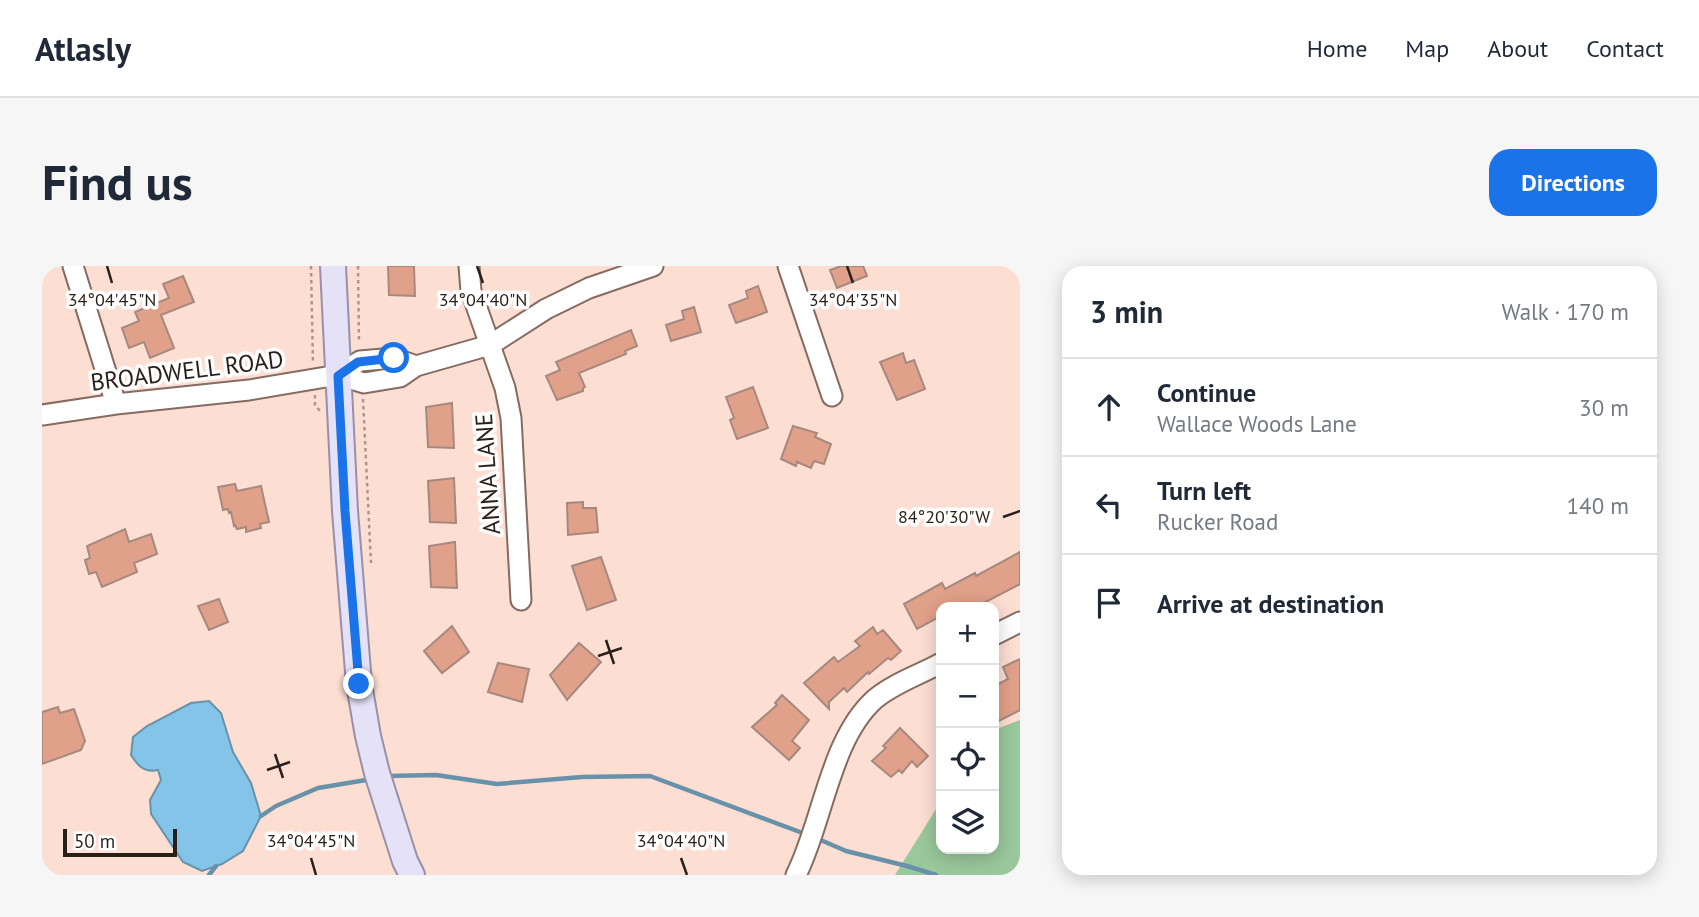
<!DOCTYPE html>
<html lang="en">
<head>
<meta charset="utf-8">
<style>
	body { margin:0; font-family:"PT Sans",sans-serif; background:#f6f6f7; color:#1f2937 }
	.controls { position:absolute; right:21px; bottom:21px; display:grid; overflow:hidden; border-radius:14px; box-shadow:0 4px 18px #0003 }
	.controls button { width:63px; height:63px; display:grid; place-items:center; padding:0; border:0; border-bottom:2px solid #e0e1e3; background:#fff; color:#1f2937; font:35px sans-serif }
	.scale { position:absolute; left:21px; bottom:18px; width:114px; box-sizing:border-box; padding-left:7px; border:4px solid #281e1a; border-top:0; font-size:19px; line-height:24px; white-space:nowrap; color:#281e1a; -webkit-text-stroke:5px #fff; paint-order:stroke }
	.stop { position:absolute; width:21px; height:21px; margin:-16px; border:5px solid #1a73e8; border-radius:50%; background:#fff }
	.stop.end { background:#1a73e8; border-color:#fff; box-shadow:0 2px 7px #0008 }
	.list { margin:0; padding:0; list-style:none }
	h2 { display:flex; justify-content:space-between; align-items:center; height:91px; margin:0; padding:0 28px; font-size:30px }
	h2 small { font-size:23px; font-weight:400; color:#747a83 }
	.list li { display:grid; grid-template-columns:46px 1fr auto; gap:21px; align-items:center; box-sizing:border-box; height:98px; padding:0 28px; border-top:2px solid #e0e1e3 }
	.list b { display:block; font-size:26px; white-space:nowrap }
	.list p { margin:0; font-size:23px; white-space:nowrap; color:#747a83 }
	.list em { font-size:23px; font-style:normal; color:#747a83 }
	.icon { flex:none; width:38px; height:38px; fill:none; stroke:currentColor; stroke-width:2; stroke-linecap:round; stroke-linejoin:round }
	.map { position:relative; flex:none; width:978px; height:609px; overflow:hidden; border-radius:21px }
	header { display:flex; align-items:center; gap:42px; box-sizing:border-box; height:98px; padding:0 35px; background:#fff; border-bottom:2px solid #e0e1e3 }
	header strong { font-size:33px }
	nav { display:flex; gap:38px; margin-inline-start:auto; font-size:24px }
	.intro { display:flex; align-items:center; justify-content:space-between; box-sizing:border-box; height:168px; padding:0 42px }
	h1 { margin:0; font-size:49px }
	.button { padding:18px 32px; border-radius:21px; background:#1a73e8; color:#fff; font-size:24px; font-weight:700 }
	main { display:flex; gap:42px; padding:0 42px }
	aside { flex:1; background:#fff; border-radius:21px; box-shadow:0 4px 18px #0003 }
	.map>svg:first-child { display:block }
</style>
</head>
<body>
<header>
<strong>Atlasly</strong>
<nav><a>Home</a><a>Map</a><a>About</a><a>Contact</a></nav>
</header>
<div class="intro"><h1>Find us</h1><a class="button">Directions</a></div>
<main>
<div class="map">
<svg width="978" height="609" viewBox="0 0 978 609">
	<rect width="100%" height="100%" fill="#fdded3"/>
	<path fill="#9ac79b" d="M 978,454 L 978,609 L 853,609 L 899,535 L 899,583 L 952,583 L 952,464 Z"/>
	<path fill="#83c4e8" stroke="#6892aa" stroke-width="2" d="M 167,435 L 179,447 L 191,486 L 209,517 L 219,550 L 201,585 L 180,598 L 160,605 L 141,596 L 109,548 L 108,534 L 119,514 L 116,504 C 102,507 96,500 89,489 L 91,471 L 105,460 L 149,437 Z"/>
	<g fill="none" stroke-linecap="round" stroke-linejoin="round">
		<path stroke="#6892aa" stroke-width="4.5" d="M 345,510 L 394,509 L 455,518 L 540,511 L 608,510 L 766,569
			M 219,550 L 234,540 L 276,522 L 330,513
			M 774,572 L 804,585 L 865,600 L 894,609
			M 167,609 L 174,600"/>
	</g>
	<path fill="#e1a089" stroke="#a5897f" stroke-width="2" d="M 346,0 L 372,0 L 373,30 L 347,29 Z
		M 799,0 L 821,0 L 825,10 L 795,22 L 788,4 Z
		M 141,10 L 152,36 L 119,49 L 132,82 L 108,92 L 102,76 L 87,82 L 80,62 L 97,55 L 93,46 L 127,32 L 121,18 Z
		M 716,20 L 725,46 L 694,57 L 687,39 L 706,32 L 704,25 Z
		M 652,41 L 659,66 L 629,75 L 624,59 L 642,53 L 640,45 Z
		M 589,64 L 595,80 L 583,85 L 584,88 L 537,107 L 543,121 L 541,122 L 541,125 L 515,134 L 504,110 L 518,104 L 514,96 Z
		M 861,87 L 864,97 L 872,94 L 883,123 L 855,134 L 838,96 Z
		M 711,121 L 726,162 L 695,173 L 688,154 L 692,152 L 684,131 Z
		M 410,137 L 412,182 L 386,181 L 384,141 Z
		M 751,160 L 775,167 L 773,171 L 789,178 L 782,198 L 772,195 L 769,202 L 755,196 L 754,200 L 739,193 Z
		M 412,212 L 414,257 L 388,256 L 386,215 Z
		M 193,218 L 195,225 L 219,220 L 227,256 L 218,258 L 219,262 L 204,266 L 204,261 L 195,263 L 193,259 L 192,260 L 189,246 L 187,247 L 186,243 L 181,244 L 176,221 Z
		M 541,236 L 541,242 L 554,242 L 556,266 L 526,269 L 525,237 Z
		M 83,263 L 87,276 L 109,268 L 115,288 L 92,297 L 95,306 L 60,321 L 54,306 L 47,308 L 43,294 L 48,292 L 45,280 Z
		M 413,276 L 415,322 L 389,321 L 387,280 Z
		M 978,286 L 978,318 L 934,341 L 899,341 L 899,350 L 875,363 L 862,338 L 900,317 L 903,323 L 933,307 L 934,310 Z
		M 559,291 L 574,334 L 545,344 L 530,300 Z
		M 177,333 L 186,356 L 167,364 L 156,340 Z
		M 410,360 L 427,386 L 400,407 L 382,385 Z
		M 831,361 L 835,368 L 841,364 L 859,385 L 849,394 L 846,392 L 827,408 L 826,406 L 805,426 L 802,422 L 787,436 L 787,443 L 762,417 L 792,391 L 796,396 L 818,380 L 813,375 Z
		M 537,377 L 559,396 L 525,434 L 508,409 Z
		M 978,393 L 978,444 L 957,455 L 952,445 L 952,420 L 966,413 L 961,401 Z
		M 456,397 L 487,403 L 480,436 L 446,426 Z
		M 740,429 L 767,454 L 750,475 L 758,482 L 747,494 L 710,461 L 735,439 L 733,437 Z
		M 16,441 L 18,447 L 32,443 L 43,475 L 39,484 L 0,498 L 0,446 Z
		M 858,462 L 886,490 L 875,501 L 870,495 L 860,507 L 857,504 L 849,511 L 830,495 L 844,482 L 841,480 Z"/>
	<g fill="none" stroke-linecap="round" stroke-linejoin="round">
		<defs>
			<path id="minor" d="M 31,0 L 74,138
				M 427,0 L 429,25 L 463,122 L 469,152 L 479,334
				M 746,0 L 790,130
				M 296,109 L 318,95 L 352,92 L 374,100
				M 0,149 L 74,138 L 207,124 L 296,109 L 322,117 L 358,111 L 374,100 L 448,79 L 504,43 L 547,22 L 611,0
				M 952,369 L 978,356
				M 754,609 C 781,556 788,473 833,433 C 852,417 877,409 899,397"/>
			<path id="major" d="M 291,0 L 303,245 L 317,418 L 326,470 L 335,507 L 363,595 L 370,609"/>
		</defs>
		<use href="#minor" stroke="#866b61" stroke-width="23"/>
		<use href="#major" stroke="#9890a6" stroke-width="28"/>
		<path stroke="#ac958d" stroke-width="2.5" stroke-dasharray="3.5 3.5" stroke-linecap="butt" d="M 269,0 L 271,98
			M 316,0 L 317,77
			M 273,129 L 273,139 L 278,145
			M 321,133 L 329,297"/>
		<use href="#minor" stroke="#fff" stroke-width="19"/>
		<use href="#major" stroke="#e5e1f7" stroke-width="24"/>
	</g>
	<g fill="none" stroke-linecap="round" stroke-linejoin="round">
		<path stroke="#1a73e8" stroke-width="9" d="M 317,418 L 303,245 L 296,110 L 316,96 L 352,92"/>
	</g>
	<path fill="none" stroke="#281e1a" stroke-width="2.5" d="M 65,0 L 70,17M 435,0 L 441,17M 805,0 L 811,17M 961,251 L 978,245M 564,374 L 572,398M 556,390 L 580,382M 233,488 L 241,512M 225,504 L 248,496M 269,592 L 274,609M 639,592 L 645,609"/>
	<g text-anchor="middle" stroke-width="7" stroke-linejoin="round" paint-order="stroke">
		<g font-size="24" fill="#281e1a" stroke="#fff">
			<text transform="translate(145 105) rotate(-7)" y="8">BROADWELL ROAD</text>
			<text transform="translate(446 208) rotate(-94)" y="8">ANNA LANE</text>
		</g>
	</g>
	<g font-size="18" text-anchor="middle" fill="#281e1a" stroke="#fff" stroke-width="7" stroke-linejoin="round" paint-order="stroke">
		<text x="70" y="40">34°04'45"N</text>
		<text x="441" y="40">34°04'40"N</text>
		<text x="811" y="40">34°04'35"N</text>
		<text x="902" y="257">84°20'30"W</text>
		<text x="269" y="581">34°04'45"N</text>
		<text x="639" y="581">34°04'40"N</text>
	</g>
</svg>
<div class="controls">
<button>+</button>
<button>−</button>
<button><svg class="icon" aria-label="locate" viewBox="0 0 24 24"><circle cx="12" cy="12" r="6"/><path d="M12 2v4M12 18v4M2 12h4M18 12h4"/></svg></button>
<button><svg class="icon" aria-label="layers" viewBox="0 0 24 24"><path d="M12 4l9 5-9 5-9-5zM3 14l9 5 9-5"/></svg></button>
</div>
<div class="scale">50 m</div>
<div class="stop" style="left:352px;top:92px"></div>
<div class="stop end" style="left:317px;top:418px"></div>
</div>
<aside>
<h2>3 min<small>Walk · 170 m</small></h2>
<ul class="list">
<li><svg class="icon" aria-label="ahead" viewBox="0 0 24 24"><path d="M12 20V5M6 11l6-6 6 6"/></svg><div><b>Continue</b><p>Wallace Woods Lane</p></div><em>30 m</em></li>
<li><svg class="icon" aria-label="left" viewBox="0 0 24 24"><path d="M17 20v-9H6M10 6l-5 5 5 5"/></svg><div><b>Turn left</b><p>Rucker Road</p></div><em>140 m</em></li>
<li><svg class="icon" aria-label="arrive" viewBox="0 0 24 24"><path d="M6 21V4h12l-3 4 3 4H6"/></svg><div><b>Arrive at destination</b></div></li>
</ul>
</aside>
</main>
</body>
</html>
